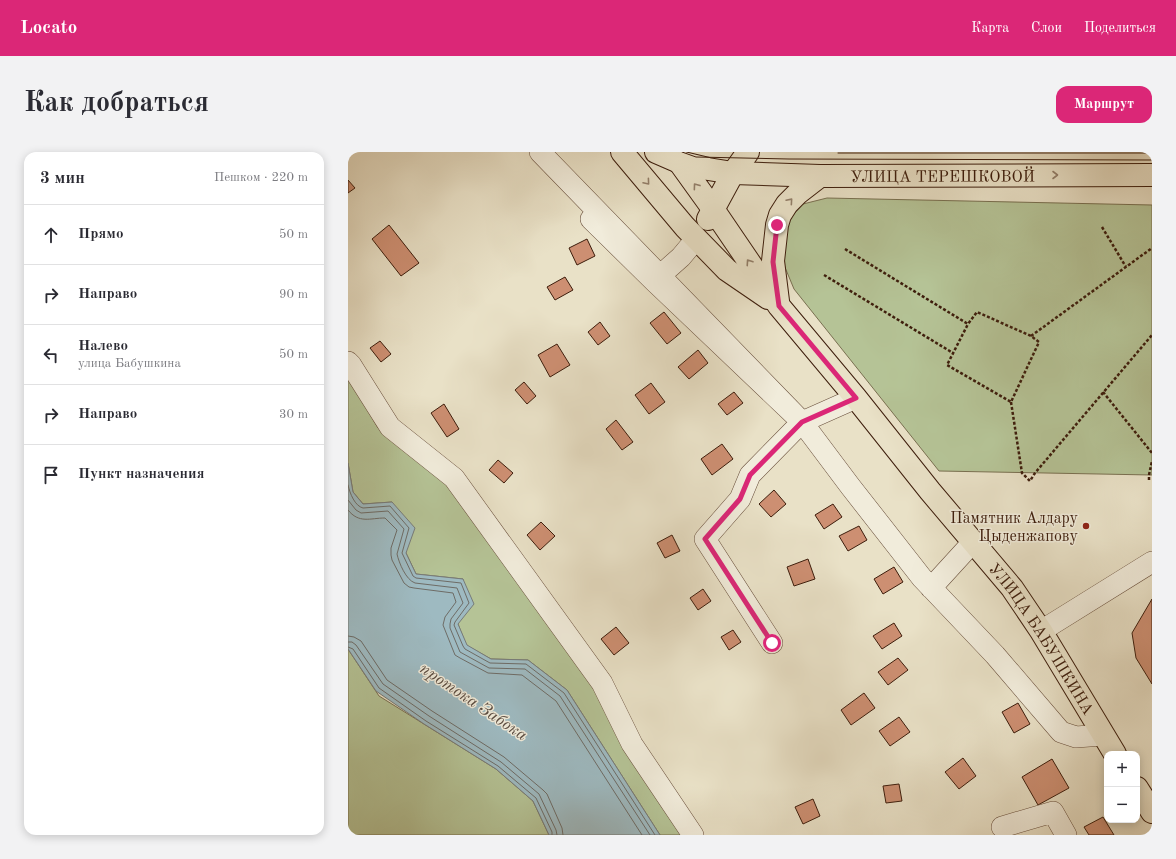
<!DOCTYPE html>
<html lang="ru">
<head>
<meta charset="utf-8">
<style>
	body { margin:0; font-family:"Old Standard TT",serif; background:#f2f2f3; color:#2b2b33 }
	.controls { position:absolute; right:12px; bottom:12px; display:grid; overflow:hidden; border-radius:8px; box-shadow:0 2px 10px #0003 }
	.controls button { width:36px; height:36px; display:grid; place-items:center; padding:0; border:0; border-bottom:1px solid #e1e1e2; background:#fff; color:#2b2b33; font:20px sans-serif }
	.stop { position:absolute; width:12px; height:12px; margin:-9px; border:3px solid #db2777; border-radius:50%; background:#fff }
	.stop.end { background:#db2777; border-color:#fff; box-shadow:0 1px 4px #0008 }
	.list { margin:0; padding:0; list-style:none }
	h2 { display:flex; justify-content:space-between; align-items:center; height:52px; margin:0; padding:0 16px; font-size:17px }
	h2 small { font-size:13px; font-weight:400; color:#7c7c81 }
	.list li { display:grid; grid-template-columns:26px 1fr auto; gap:12px; align-items:center; box-sizing:border-box; height:60px; padding:0 16px; border-top:1px solid #e1e1e2 }
	.list b { display:block; font-size:15px; white-space:nowrap }
	.list p { margin:0; font-size:13px; white-space:nowrap; color:#7c7c81 }
	.list em { font-size:13px; font-style:normal; color:#7c7c81 }
	.icon { flex:none; width:22px; height:22px; fill:none; stroke:currentColor; stroke-width:2; stroke-linecap:round; stroke-linejoin:round }
	.map { position:relative; flex:none; width:804px; height:683px; overflow:hidden; border-radius:12px }
	header { display:flex; align-items:center; gap:24px; box-sizing:border-box; height:56px; padding:0 20px; background:#db2777; color:#fff }
	header strong { font-size:19px }
	nav { display:flex; gap:22px; margin-inline-start:auto; font-size:14px }
	.intro { display:flex; align-items:center; justify-content:space-between; box-sizing:border-box; height:96px; padding:0 24px }
	h1 { margin:0; font-size:28px }
	.button { padding:10px 18px; border-radius:12px; background:#db2777; color:#fff; font-size:14px; font-weight:700 }
	main { display:flex; gap:24px; padding:0 24px }
	aside { flex:1; background:#fff; border-radius:12px; box-shadow:0 2px 10px #0003 }
	.map>svg:first-child { display:block }
</style>
</head>
<body>
<header>
<strong>Locato</strong>
<nav><a>Карта</a><a>Слои</a><a>Поделиться</a></nav>
</header>
<div class="intro"><h1>Как добраться</h1><a class="button">Маршрут</a></div>
<main>
<aside>
<h2>3 мин<small>Пешком · 220 m</small></h2>
<ul class="list">
<li><svg class="icon" aria-label="ahead" viewBox="0 0 24 24"><path d="M12 20V5M6 11l6-6 6 6"/></svg><div><b>Прямо</b></div><em>50 m</em></li>
<li><svg class="icon" aria-label="right" viewBox="0 0 24 24"><path d="M7 20v-9h11M14 6l5 5-5 5"/></svg><div><b>Направо</b></div><em>90 m</em></li>
<li><svg class="icon" aria-label="left" viewBox="0 0 24 24"><path d="M17 20v-9H6M10 6l-5 5 5 5"/></svg><div><b>Налево</b><p>улица Бабушкина</p></div><em>50 m</em></li>
<li><svg class="icon" aria-label="right" viewBox="0 0 24 24"><path d="M7 20v-9h11M14 6l5 5-5 5"/></svg><div><b>Направо</b></div><em>30 m</em></li>
<li><svg class="icon" aria-label="arrive" viewBox="0 0 24 24"><path d="M6 21V4h12l-3 4 3 4H6"/></svg><div><b>Пункт назначения</b></div></li>
</ul>
</aside>
<div class="map">
<svg width="804" height="683" viewBox="0 0 804 683">
	<rect width="100%" height="100%" fill="#e9e1c7"/>
	<filter id="stains"><feTurbulence type="fractalNoise" baseFrequency=".005" numOctaves="4"/><feColorMatrix values="0 0 0 0 .2 0 0 0 0 .09 0 0 0 0 .02 0 0 0 .5 -.17"/></filter>
	<radialGradient id="worn" r=".72"><stop offset=".6" stop-color="#630" stop-opacity="0"/><stop offset="1" stop-color="#630" stop-opacity=".3"/></radialGradient>
	<path fill="#b5c396" stroke="#797051" d="M 479,46 L 804,53 L 804,323 L 591,319 L 446,137 L 436,113 L 435,92 L 438,71 L 455,52 Z
		M 0,224 L 30,276 L 107,332 L 244,524 L 337,683 L 312,683 L 219,538 L 180,508 L 143,507 L 118,493 L 110,472 L 115,427 L 68,422 L 58,401 L 44,350 L 15,352 L 5,340 L 0,311 Z
		M 0,497 L 31,544 L 148,617 L 185,649 L 201,683 L 0,683 Z"/>
	<path fill="#9ebac1" stroke="#777b79" d="M 0,311 L 5,340 L 15,352 L 44,350 L 67,376 L 58,401 L 68,422 L 115,427 L 126,452 L 110,472 L 119,493 L 143,507 L 180,508 L 219,538 L 312,683 L 201,683 L 185,649 L 148,617 L 76,572 L 28,539 L 0,497 Z"/>
	<g fill="none" stroke-linecap="round" stroke-linejoin="round">
		<path stroke="#6e6c66" stroke-width="1" d="M 0,333 C 2,342 7,354 15,356 L 42,354 L 61,376 L 54,401 L 65,424 L 68,426 L 113,431 L 121,451 L 107,470 L 106,473 L 115,494 L 117,497 L 142,511 L 178,512 L 216,541 L 307,683
			M 0,348 L 8,358 L 13,361 L 40,359 L 56,377 L 49,402 C 51,411 58,428 67,431 L 109,436 L 115,451 L 103,467 L 102,472 L 102,476 L 112,500 L 141,516 L 177,517 L 212,544 L 302,683
			M 0,358 C 11,372 22,366 37,366 L 49,378 L 43,396 L 43,403 L 44,408 L 56,431 L 61,435 L 66,436 L 105,441 L 108,450 L 97,465 L 95,473 L 107,503 L 112,506 L 140,521 L 174,523 L 208,549 L 294,683
			M 0,484 L 6,485 L 13,489 L 39,528 L 84,559 L 156,605 L 195,638 L 199,642 L 214,676 L 215,683
			M 0,490 L 4,490 L 8,493 L 35,532 L 81,564 L 153,610 L 191,642 L 208,678 L 209,683
			M 0,495 L 5,497 L 31,536 L 78,569 L 150,614 L 188,646 L 204,680 L 204,683"/>
	</g>
	<path fill="#cd8f72" stroke="#3d1d0c" d="M 0,28 L 7,36 L 0,41 Z
		M 41,73 L 71,111 L 53,124 L 24,87 Z
		M 239,87 L 247,104 L 229,113 L 221,96 Z
		M 217,125 L 225,138 L 207,148 L 199,135 Z
		M 316,160 L 333,181 L 319,192 L 302,171 Z
		M 252,170 L 262,184 L 250,193 L 240,180 Z
		M 32,189 L 43,202 L 33,210 L 22,196 Z
		M 209,192 L 222,213 L 202,225 L 190,203 Z
		M 350,198 L 360,211 L 341,227 L 330,215 Z
		M 176,230 L 188,244 L 179,252 L 167,238 Z
		M 303,231 L 317,250 L 301,262 L 287,243 Z
		M 386,240 L 395,251 L 379,263 L 370,252 Z
		M 96,252 L 111,277 L 99,285 L 83,261 Z
		M 268,268 L 285,290 L 274,298 L 258,277 Z
		M 374,292 L 385,307 L 364,323 L 353,307 Z
		M 150,308 L 165,321 L 156,331 L 141,318 Z
		M 426,338 L 438,352 L 423,365 L 411,352 Z
		M 485,352 L 494,365 L 476,377 L 467,363 Z
		M 193,370 L 207,384 L 192,398 L 179,383 Z
		M 511,374 L 519,388 L 500,399 L 491,384 Z
		M 324,383 L 332,399 L 317,406 L 309,391 Z
		M 460,407 L 467,427 L 446,434 L 439,415 Z
		M 546,415 L 555,430 L 535,442 L 526,427 Z
		M 355,437 L 363,449 L 350,458 L 342,446 Z
		M 804,447 L 804,532 L 788,506 L 784,481 Z
		M 546,471 L 554,484 L 534,497 L 525,484 Z
		M 268,475 L 281,491 L 266,503 L 253,487 Z
		M 385,478 L 393,490 L 381,498 L 373,485 Z
		M 550,506 L 560,518 L 540,533 L 530,520 Z
		M 516,541 L 527,556 L 503,573 L 493,558 Z
		M 670,551 L 682,572 L 666,581 L 654,560 Z
		M 551,565 L 562,580 L 542,594 L 531,579 Z
		M 615,606 L 628,624 L 611,637 L 597,620 Z
		M 704,607 L 721,636 L 690,653 L 674,625 Z
		M 551,632 L 554,649 L 538,651 L 535,634 Z
		M 465,647 L 472,664 L 455,672 L 447,655 Z
		M 755,665 L 766,683 L 741,683 L 736,675 Z"/>
	<g fill="none" stroke-linecap="round" stroke-linejoin="round">
		<defs>
			<path id="minor" d="M 192,0 L 454,270 L 243,67 L 306,129 L 454,270 L 502,334 L 574,426 L 647,503 L 713,580 L 728,585 L 755,583
				M 306,129 L 333,105 L 348,87
				M 0,210 L 3,213 L 42,275 L 106,326 L 254,531 L 284,592 L 345,683
				M 583,436 L 625,390
				M 693,479 L 804,410
				M 424,491 L 357,387 L 392,347 L 402,323 L 454,270 L 508,246
				M 654,675 L 705,660 L 718,683"/>
			<g id="major">
				<path d="M 274,0 L 337,75 L 379,118 L 420,146"/>
				<path id="s1" d="M 308,0 L 331,10 L 360,17 L 385,21 L 472,24 L 804,23"/>
				<path id="s2" d="M 324,0 L 365,57 L 431,154 L 508,246 L 582,339 L 664,436 L 693,479 L 767,602"/>
				<path d="M 360,67 L 385,21 L 400,0"/>
				<path d="M 430,149 L 425,109 L 429,73 L 432,63 L 439,52 L 450,41 L 472,24"/>
				<path d="M 789,636 L 804,660"/>
			</g>
		</defs>
		<use href="#minor" stroke="#684e3b" stroke-width="22"/>
		<use href="#major" stroke="#3d1d0c" stroke-width="24"/>
		<path stroke="#3d1d0c" stroke-width="2.5" stroke-dasharray="3 2" stroke-linecap="butt" d="M 754,75 L 778,115
			M 497,97 L 620,172 L 629,160 L 683,184 L 691,190 L 663,250 L 599,213 L 620,172
			M 476,123 L 605,201
			M 683,184 L 804,96
			M 755,240 L 804,301
			M 663,250 L 674,321 L 682,329 L 687,321 L 804,183
			M 801,328 L 801,323 L 804,309"/>
		<use href="#minor" stroke="#f1ecdb" stroke-width="21"/>
		<use href="#major" stroke="#e9e1c7" stroke-width="22"/>
		<path stroke="#3d1d0c" stroke-width="1" d="M 334,0 L 348,5 L 441,7 L 804,8
			M 490,1 L 804,1"/>
	</g>
	<defs><path id="oneway-chevron" d="M-2-3.5L2.5 0L-2 3.5" fill="none" stroke-width="1.6" stroke-linecap="round" stroke-linejoin="round"/></defs>
	<g stroke="#937f6a">
		<use href="#oneway-chevron" transform="translate(707 23)"/>
		<use href="#oneway-chevron" transform="translate(299 30) rotate(50)"/>
		<use href="#oneway-chevron" transform="translate(348 34) rotate(-126)"/>
		<use href="#oneway-chevron" transform="translate(442 49) rotate(-49)"/>
		<use href="#oneway-chevron" transform="translate(401 110) rotate(-124)"/>
	</g>
	<g fill="none" stroke-linecap="round" stroke-linejoin="round">
		<path stroke="#db2777" stroke-width="5" d="M 424,491 L 357,387 L 392,347 L 402,323 L 454,270 L 508,246 L 431,154 L 425,110 L 429,73"/>
	</g>
	<circle fill="#8f2418" stroke="#f1ecdb" stroke-width="1.5" cx="738" cy="374" r="4"/>
	<g text-anchor="middle" stroke-width="3" stroke-linejoin="round" paint-order="stroke">
		<g font-size="16" fill="#3d1d0c" stroke="#f1ecdb">
			<text dy="6" stroke="none"><textPath href="#s1" startOffset="290">УЛИЦА ТЕРЕШКОВОЙ</textPath></text>
			<text dy="6" stroke="none"><textPath href="#s2" startOffset="612">УЛИЦА БАБУШКИНА</textPath></text>
		</g>
		<g font-size="16" fill="#3d1d0c" stroke="#f1ecdb" text-anchor="end">
			<text x="730" y="371">Памятник Алдару<tspan x="730" dy="18">Цыденжапову</tspan></text>
		</g>
		<g font-size="17" font-style="italic" fill="#5a4c42" stroke="#f1ecdb">
			<text transform="translate(126 549) rotate(34)" y="6">протока Забока</text>
		</g>
	</g>
	<rect width="100%" height="100%" filter="url(#stains)"/>
	<rect width="100%" height="100%" fill="url(#worn)"/>
</svg>
<div class="controls">
<button>+</button>
<button>−</button>
</div>
<div class="stop" style="left:424px;top:491px"></div>
<div class="stop end" style="left:429px;top:73px"></div>
</div>
</main>
</body>
</html>
